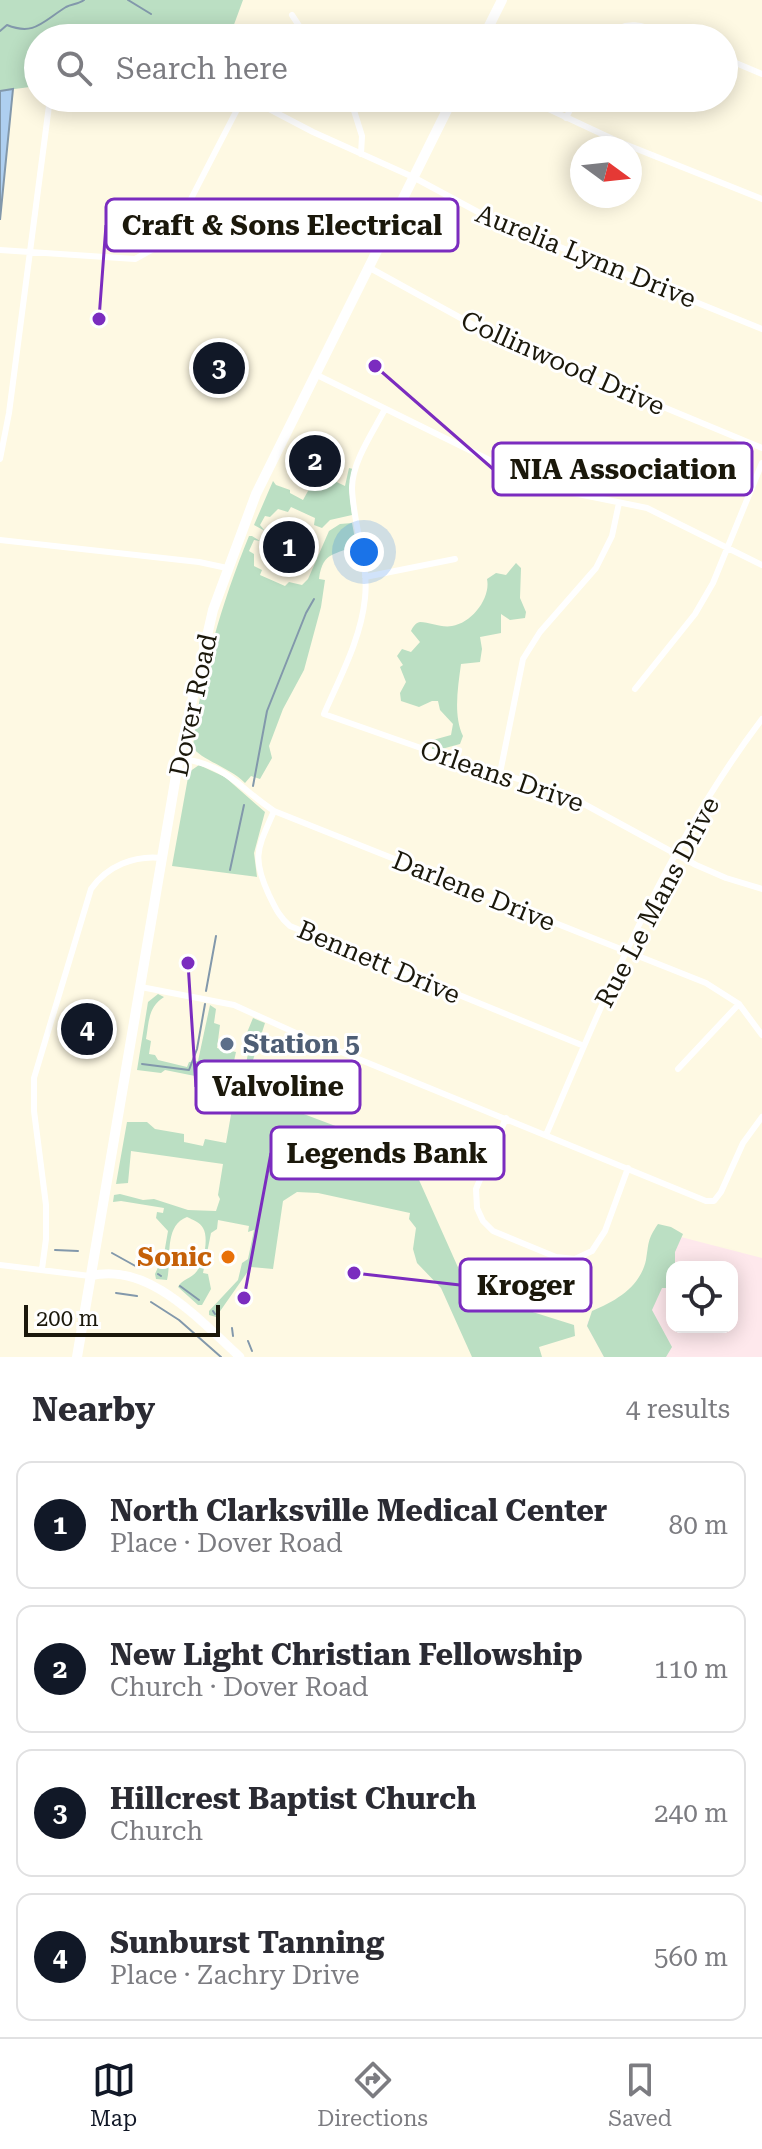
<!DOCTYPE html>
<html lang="en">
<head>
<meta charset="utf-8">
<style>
	body { margin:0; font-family:"Roboto Serif",serif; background:#f7f7f7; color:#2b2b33 }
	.controls { position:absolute; right:24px; bottom:24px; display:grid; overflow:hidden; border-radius:16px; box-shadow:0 4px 20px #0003 }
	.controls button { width:72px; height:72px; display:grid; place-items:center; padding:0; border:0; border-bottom:2px solid #e1e1e2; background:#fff; color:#2b2b33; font:40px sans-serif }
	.compass { position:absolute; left:570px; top:136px; width:72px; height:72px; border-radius:50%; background:#fff; box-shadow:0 4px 20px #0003; rotate:105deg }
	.scale { position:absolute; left:24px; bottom:20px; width:196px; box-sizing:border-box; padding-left:8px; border:4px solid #1b180b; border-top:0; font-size:22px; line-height:28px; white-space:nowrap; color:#1b180b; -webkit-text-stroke:6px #fff; paint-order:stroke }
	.you { position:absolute; left:364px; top:552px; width:28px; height:28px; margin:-20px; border:6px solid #fff; border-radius:50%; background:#1a73e8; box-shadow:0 0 0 12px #1a73e833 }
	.badge { display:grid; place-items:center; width:52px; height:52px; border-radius:50%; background:#111827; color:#fff; font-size:26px; font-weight:700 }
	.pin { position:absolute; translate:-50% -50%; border:4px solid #fff; box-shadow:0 2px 8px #0006 }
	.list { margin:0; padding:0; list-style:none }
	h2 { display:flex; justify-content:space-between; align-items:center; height:104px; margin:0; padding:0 32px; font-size:34px }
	h2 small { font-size:26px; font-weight:400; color:#7c7c81 }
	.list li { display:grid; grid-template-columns:52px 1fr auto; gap:24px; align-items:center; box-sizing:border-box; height:128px; margin:0 16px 16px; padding:0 16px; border:2px solid #e1e1e2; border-radius:16px }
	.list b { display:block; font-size:30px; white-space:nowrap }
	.list p { margin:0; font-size:26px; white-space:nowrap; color:#7c7c81 }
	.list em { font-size:26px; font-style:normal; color:#7c7c81 }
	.icon { flex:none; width:44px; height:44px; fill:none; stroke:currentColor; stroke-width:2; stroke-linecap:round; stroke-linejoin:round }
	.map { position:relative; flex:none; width:762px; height:1357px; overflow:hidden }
	.search { position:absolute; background:#fff; box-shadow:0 4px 20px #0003; left:24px; right:24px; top:24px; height:88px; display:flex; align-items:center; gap:20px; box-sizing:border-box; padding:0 28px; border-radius:44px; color:#7c7c81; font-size:30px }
	.sheet { height:680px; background:#fff }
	nav { display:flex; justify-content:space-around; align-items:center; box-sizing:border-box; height:112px; border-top:2px solid #e1e1e2; background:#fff; font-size:22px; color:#7c7c81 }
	nav a { display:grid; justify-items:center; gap:4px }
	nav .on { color:#111827 }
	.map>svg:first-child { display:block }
</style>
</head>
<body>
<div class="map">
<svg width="762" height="1357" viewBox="0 0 762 1357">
	<rect width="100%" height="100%" fill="#fef9e3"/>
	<path fill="#fee8ec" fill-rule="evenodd" d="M 677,1236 L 762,1258 L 762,1357 L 604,1357 L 587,1326 L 588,1321 L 615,1312 ZM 672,1267 L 732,1267 L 732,1327 L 672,1327 Z"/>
	<path fill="#bbdfc3" d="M 0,0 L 243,0 L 232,30 L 250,38 L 38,38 L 37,86 L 0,91 Z
		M 349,468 L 353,469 L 349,487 L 352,515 L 330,520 L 322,528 L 314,525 L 315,518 L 291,507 L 288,512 L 278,509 L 270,517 L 265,516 L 260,525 L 265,531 L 254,525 L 273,481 L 276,485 L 290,490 L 290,493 L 303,500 L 318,473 L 345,486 Z
		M 352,523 L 356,544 C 336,557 323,549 319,579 L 325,580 L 321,607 L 304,670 L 283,709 L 269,746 L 272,758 L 260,779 L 251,776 L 245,783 C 231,768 199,759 193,747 C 200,676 222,602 249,536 L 252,536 L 260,541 L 254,540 L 249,551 L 254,554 L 254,566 L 262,570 L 260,575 L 285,586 L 289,582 L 302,585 L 308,579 L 329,531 L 340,524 Z
		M 516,563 L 521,568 L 520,598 L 526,612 L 525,618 L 510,620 L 501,614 L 501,633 L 480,637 L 482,649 L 480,662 L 461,664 C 458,687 453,715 463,736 L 460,744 L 438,750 L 432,749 L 433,740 L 451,735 L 453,724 L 440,710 L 438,701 L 432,701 L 419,707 L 401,701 L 400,693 L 406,682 L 400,667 L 403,665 L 397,656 L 402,649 L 411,652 L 420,642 L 411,631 C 413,627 415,623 420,622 C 430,622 441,628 452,626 C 472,623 491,598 487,579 L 496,573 L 506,575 Z
		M 199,765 L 225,777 L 265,812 L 254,853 L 257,877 L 172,866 L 189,772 Z
		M 158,994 L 164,997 C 148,1007 149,1022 146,1039 L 151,1041 L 149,1054 L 155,1055 L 158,1060 L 187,1067 L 189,1062 L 198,1061 L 210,1005 L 216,1009 L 214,1023 L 220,1025 L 217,1048 L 236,1052 L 234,1061 L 246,1064 L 250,1042 L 246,1035 L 253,1018 L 265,1023 L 243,1091 L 407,1153 L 469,1292 L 574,1325 L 575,1336 L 539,1347 L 542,1357 L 472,1357 L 441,1288 L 417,1263 L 413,1249 L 416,1228 L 409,1219 L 410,1213 L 318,1193 L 297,1192 L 283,1201 L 273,1269 L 251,1267 L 216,1317 L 209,1315 L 209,1311 L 238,1280 L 242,1263 L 248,1259 L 254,1230 L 248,1232 L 249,1226 L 218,1220 L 217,1229 L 211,1233 L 203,1273 L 208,1274 L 211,1289 L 202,1305 L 198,1305 L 178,1287 C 182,1279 191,1279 197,1271 C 204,1262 209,1238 203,1228 C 200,1222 193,1220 187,1217 C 163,1226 172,1260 167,1280 L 156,1279 L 155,1274 L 164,1254 L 168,1231 L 156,1218 L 157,1212 L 163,1213 L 164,1208 L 121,1201 L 113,1202 L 114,1195 L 120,1194 L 143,1200 L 154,1199 L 188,1210 L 216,1211 L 220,1199 L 218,1195 L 223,1164 L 131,1151 L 128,1183 L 116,1184 L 127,1122 L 147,1122 L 155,1129 L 184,1134 L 184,1142 L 203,1146 L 205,1139 L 226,1143 L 235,1092 L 230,1083 L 165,1070 L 161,1073 L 137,1070 L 148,1002 Z
		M 658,1224 L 671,1227 L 683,1234 L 675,1252 L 675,1267 L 672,1267 L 672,1288 L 662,1288 L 652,1310 L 672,1347 L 666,1357 L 604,1357 L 587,1326 L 592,1311 C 616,1301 640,1287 646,1260 C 649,1243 647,1240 658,1224 Z"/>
	<path fill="#aecff0" stroke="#8298ab" stroke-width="2" d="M 13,89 L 0,220 L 0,91 Z"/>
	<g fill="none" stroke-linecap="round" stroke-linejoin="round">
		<path stroke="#8298ab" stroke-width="2" d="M 128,0 L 151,14
			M 0,31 L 7,25 C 34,36 42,22 66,7 C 72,4 79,4 84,0
			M 253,786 L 267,711 L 306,613 L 314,599
			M 230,870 L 244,805
			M 206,991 L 216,936
			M 142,1064 L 189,1070 L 197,1049 L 205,1004
			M 55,1250 L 78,1251
			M 112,1253 L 139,1268
			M 158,1274 L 161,1276
			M 180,1286 L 199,1300
			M 116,1293 L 137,1296
			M 151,1302 L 179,1320 L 221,1357
			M 213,1311 L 215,1314
			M 232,1328 L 233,1336
			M 248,1341 L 252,1351"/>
		<path stroke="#fff" stroke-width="6" d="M 292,15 L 307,38
			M 606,38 C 627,15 649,28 674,38
			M 724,58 L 762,74
			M 248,98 L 313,132 L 413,177 L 491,219 L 762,329
			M 350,98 L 362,136 L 361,154
			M 525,98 L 617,141 L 762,199
			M 566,118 L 576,98
			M 0,250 L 135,259 L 157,247 L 177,226 L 243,98
			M 370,268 L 497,338 L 762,448
			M 317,375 L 532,481 L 568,492 L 647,508 L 762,565
			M 385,409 C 373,432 352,462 352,488 C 353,525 369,562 365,598 C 361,639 340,677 324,714 L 455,760 L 562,792 L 696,865 L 726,878 L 762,889
			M 0,459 L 9,413 L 50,98
			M 0,540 L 199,562 L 227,568
			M 365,577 L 455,559
			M 635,689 L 695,614 L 713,583 L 762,463
			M 179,758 C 230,766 235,785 274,811 L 706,983 L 739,1004 L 762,1035
			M 500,773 L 523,659 L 540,632 L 596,568 L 612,536 L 619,503
			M 274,811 C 258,848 251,856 269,895 C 275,907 279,917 290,926 L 584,1046
			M 141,987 L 234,1005 L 307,1038 L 706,1201 L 714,1201 L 721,1192 L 743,1143 L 762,1117
			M 678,1069 L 739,1004
			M 506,1118 L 476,1189 L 477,1208 L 483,1221 L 493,1231 L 556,1257 L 575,1259 L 592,1251 L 605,1231 L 628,1168
			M 546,1135 C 607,992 667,844 762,719
			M 0,1265 L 90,1276
			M 42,1269 L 46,1239 L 46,1205 L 34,1111 L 34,1078 L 91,889 C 107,866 134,855 162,858"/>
		<path stroke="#fff" stroke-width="9" d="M 90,1276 C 149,1261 200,1321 240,1357"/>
		<path stroke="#fff" stroke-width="10" d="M 483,38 L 502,0
			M 77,1357 L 179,758 L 213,610 L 256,494 L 453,98"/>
	</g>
	<circle fill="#5c6f8a" stroke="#fff" stroke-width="3" cx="227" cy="1044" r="8"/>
	<circle fill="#e8710a" stroke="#fff" stroke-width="3" cx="228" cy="1257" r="8"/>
	<g text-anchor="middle" stroke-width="6" stroke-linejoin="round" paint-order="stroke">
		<g font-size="26" fill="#1b180b" stroke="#fff">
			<text transform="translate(586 256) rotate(22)" y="9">Aurelia Lynn Drive</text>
			<text transform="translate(563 363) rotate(24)" y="9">Collinwood Drive</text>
			<text transform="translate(193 705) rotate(-78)" y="9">Dover Road</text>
			<text transform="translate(502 776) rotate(19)" y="9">Orleans Drive</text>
			<text transform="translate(474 891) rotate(22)" y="9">Darlene Drive</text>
			<text transform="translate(657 902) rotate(-62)" y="9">Rue Le Mans Drive</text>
			<text transform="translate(379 962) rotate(23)" y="9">Bennett Drive</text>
		</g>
		<g font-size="26" font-weight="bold" fill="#4e5e75" stroke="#fff" text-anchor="start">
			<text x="243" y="1053">Station 5</text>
		</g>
		<g font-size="26" font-weight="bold" fill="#c56008" stroke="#fff" text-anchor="end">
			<text x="212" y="1266">Sonic</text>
		</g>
	</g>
	<path fill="none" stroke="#7b2cbf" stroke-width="3" d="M99 319L106 225M375 366L493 469M188 963L196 1087M244 1298L271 1153M354 1273L460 1285"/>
	<g fill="#7b2cbf" stroke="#fff" stroke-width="3">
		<circle cx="99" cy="319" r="8"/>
		<circle cx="375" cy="366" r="8"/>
		<circle cx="188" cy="963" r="8"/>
		<circle cx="244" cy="1298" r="8"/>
		<circle cx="354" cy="1273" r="8"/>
	</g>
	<g fill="#fff" stroke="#7b2cbf" stroke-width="3">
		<rect x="106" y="199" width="352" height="52" rx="8"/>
		<rect x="493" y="443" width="259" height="52" rx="8"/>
		<rect x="196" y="1061" width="164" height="52" rx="8"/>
		<rect x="271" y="1127" width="233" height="52" rx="8"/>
		<rect x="460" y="1259" width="131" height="52" rx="8"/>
	</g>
	<g font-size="28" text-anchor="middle" font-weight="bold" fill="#1b180b">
		<text x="282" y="235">Craft &amp; Sons Electrical</text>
		<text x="623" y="479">NIA Association</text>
		<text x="278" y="1096">Valvoline</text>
		<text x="387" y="1163">Legends Bank</text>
		<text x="526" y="1295">Kroger</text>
	</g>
</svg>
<div class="controls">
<button><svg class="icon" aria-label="locate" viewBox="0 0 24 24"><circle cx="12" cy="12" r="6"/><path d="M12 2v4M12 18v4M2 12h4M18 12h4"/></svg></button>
</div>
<svg class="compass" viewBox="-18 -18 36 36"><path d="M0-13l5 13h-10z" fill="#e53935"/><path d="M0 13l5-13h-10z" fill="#7c7c81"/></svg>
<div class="scale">200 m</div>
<div class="you"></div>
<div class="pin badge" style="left:289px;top:547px">1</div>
<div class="pin badge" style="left:315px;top:461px">2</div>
<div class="pin badge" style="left:219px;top:368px">3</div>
<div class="pin badge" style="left:87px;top:1029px">4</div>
<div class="search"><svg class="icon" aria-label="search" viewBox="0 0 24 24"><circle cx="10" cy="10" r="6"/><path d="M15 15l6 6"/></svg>Search here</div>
</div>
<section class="sheet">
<h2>Nearby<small>4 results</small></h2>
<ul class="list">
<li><span class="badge">1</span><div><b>North Clarksville Medical Center</b><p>Place · Dover Road</p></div><em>80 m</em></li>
<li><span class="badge">2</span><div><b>New Light Christian Fellowship</b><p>Church · Dover Road</p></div><em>110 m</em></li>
<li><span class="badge">3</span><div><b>Hillcrest Baptist Church</b><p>Church</p></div><em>240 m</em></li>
<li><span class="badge">4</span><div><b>Sunburst Tanning</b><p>Place · Zachry Drive</p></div><em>560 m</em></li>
</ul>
</section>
<nav>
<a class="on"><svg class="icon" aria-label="map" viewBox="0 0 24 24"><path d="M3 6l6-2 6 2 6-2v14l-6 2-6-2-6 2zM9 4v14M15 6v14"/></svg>Map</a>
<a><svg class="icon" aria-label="directions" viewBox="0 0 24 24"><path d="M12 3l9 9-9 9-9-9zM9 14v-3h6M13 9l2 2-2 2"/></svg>Directions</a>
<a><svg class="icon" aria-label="saved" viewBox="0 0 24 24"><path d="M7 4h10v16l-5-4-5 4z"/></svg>Saved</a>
</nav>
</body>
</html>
